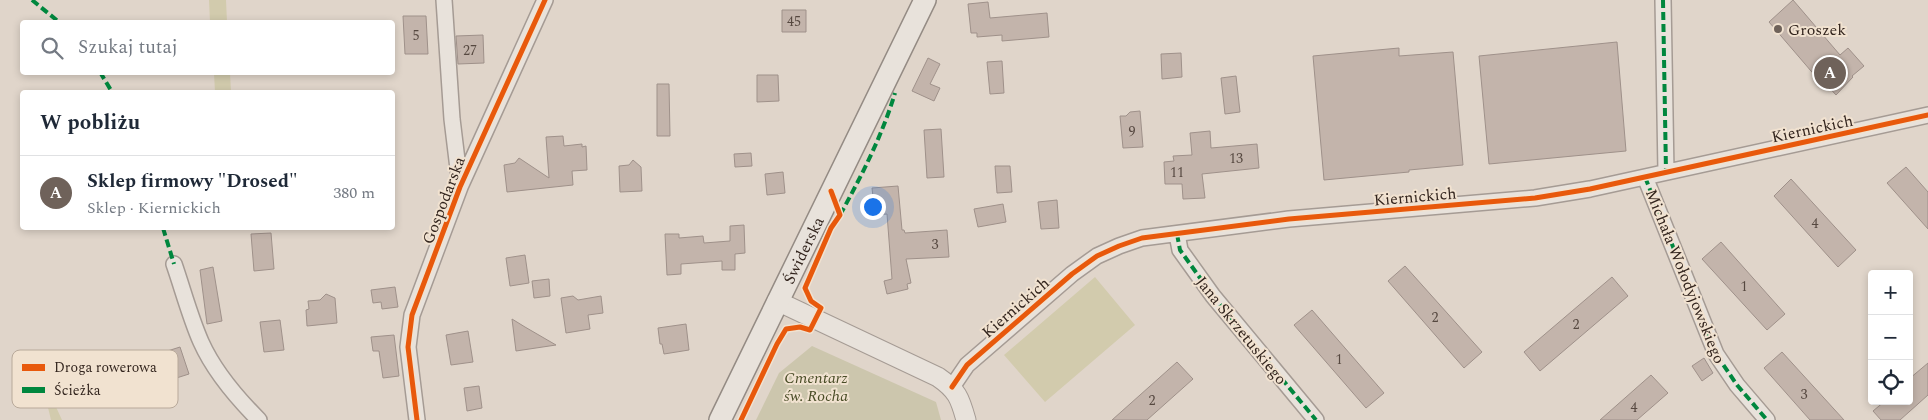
<!DOCTYPE html>
<html lang="pl">
<head>
<meta charset="utf-8">
<style>
	body { margin:0; font-family:Spectral,serif; background:#f6f6f7; color:#1f2937 }
	.controls { position:absolute; right:15px; bottom:15px; display:grid; overflow:hidden; border-radius:5px; box-shadow:0 2px 8px #0003 }
	.controls button { width:45px; height:45px; display:grid; place-items:center; padding:0; border:0; border-bottom:1px solid #e0e1e3; background:#fff; color:#1f2937; font:25px sans-serif }
	.you { position:absolute; left:872px; top:206px; width:18px; height:18px; margin:-12px; border:4px solid #fff; border-radius:50%; background:#1a73e8; box-shadow:0 0 0 8px #1a73e833 }
	.badge { display:grid; place-items:center; width:32px; height:32px; border-radius:50%; background:#6f625a; color:#fff; font-size:16px; font-weight:700 }
	.pin { position:absolute; translate:-50% -50%; border:2px solid #fff; box-shadow:0 1px 5px #0006 }
	.list { margin:0; padding:0; list-style:none }
	h2 { display:flex; justify-content:space-between; align-items:center; height:65px; margin:0; padding:0 20px; font-size:21px }
	h2 small { font-size:16px; font-weight:400; color:#747a83 }
	.list li { display:grid; grid-template-columns:32px 1fr auto; gap:15px; align-items:center; box-sizing:border-box; height:75px; padding:0 20px; border-top:1px solid #e0e1e3 }
	.list b { display:block; font-size:19px; white-space:nowrap }
	.list p { margin:0; font-size:16px; white-space:nowrap; color:#747a83 }
	.list em { font-size:16px; font-style:normal; color:#747a83 }
	.icon { flex:none; width:28px; height:28px; fill:none; stroke:currentColor; stroke-width:2; stroke-linecap:round; stroke-linejoin:round }
	.map { position:relative; flex:none; width:1928px; height:420px; overflow:hidden }
	.search { position:absolute; background:#fff; box-shadow:0 2px 8px #0003; left:20px; top:20px; width:375px; height:55px; display:flex; align-items:center; gap:12px; box-sizing:border-box; padding:0 18px; border-radius:5px; color:#747a83; font-size:19px }
	.panel { position:absolute; background:#fff; box-shadow:0 2px 8px #0003; left:20px; top:90px; width:375px; height:140px; border-radius:5px }
	.map>svg:first-child { display:block }
</style>
</head>
<body>
<div class="map">
<svg width="1928" height="420" viewBox="0 0 1928 420">
	<rect width="100%" height="100%" fill="#e0d5ca"/>
	<path fill="#d2cbad" d="M 209,0 L 226,0 L 227,22 L 210,22 Z
		M 214,73 L 230,73 L 231,92 L 215,92 Z
		M 1095,277 L 1135,325 L 1045,402 L 1004,355 Z
		M 39,370 L 62,420 L 51,420 Z"/>
	<path fill="#ccc6ad" d="M 812,346 L 936,402 L 941,420 L 756,420 L 779,373 Z"/>
	<path fill="#c3b4ab" stroke="#9f918a" d="M 1793,0 L 1840,55 L 1848,48 L 1864,66 L 1852,76 L 1853,77 L 1836,95 L 1819,76 L 1817,78 L 1769,22 Z
		M 988,2 L 990,18 L 1047,13 L 1049,37 L 1002,41 L 1002,35 L 977,37 L 977,33 L 971,33 L 968,4 Z
		M 782,10 L 806,10 L 806,32 L 782,32 Z
		M 403,16 L 426,16 L 428,54 L 405,54 Z
		M 483,35 L 484,63 L 458,64 L 456,36 Z
		M 1617,42 L 1626,151 L 1489,164 L 1479,56 Z
		M 1399,48 L 1399,56 L 1453,52 L 1463,165 L 1409,170 L 1409,172 L 1324,180 L 1313,56 Z
		M 1181,53 L 1182,77 L 1162,79 L 1161,54 Z
		M 928,58 L 940,64 L 930,84 L 940,88 L 934,101 L 912,91 Z
		M 1002,61 L 1004,93 L 990,94 L 987,62 Z
		M 757,75 L 778,75 L 779,101 L 757,102 Z
		M 1236,76 L 1240,112 L 1225,114 L 1221,78 Z
		M 657,84 L 669,84 L 670,136 L 657,136 Z
		M 1140,111 L 1143,147 L 1123,148 L 1120,116 L 1126,116 L 1130,112 Z
		M 941,129 L 944,177 L 927,178 L 924,130 Z
		M 1210,131 L 1211,148 L 1257,144 L 1259,168 L 1202,174 L 1205,198 L 1183,199 L 1182,184 L 1165,184 L 1164,162 L 1174,161 L 1173,156 L 1192,155 L 1190,133 Z
		M 563,136 L 564,146 L 582,144 L 582,147 L 586,146 L 587,170 L 572,171 L 573,185 L 507,192 L 504,165 L 515,163 L 519,158 L 549,178 L 546,137 Z
		M 751,153 L 752,166 L 735,167 L 734,154 Z
		M 633,160 L 641,167 L 642,191 L 620,192 L 619,166 L 629,165 Z
		M 995,166 L 1010,166 L 1012,192 L 997,193 Z
		M 1906,167 L 1928,192 L 1928,229 L 1887,183 Z
		M 783,172 L 785,193 L 767,195 L 765,174 Z
		M 1791,179 L 1856,250 L 1838,267 L 1774,196 Z
		M 898,186 L 902,230 L 904,230 L 905,233 L 947,230 L 949,257 L 906,259 L 911,283 L 907,284 L 908,289 L 887,294 L 884,281 L 892,279 L 887,214 L 875,215 L 872,188 Z
		M 1057,200 L 1059,228 L 1041,229 L 1038,202 Z
		M 1003,204 L 1006,222 L 978,227 L 974,209 Z
		M 744,225 L 745,253 L 735,254 L 735,270 L 722,270 L 722,261 L 681,264 L 681,274 L 667,275 L 665,234 L 679,234 L 679,238 L 703,236 L 704,243 L 730,241 L 730,226 Z
		M 271,233 L 274,269 L 254,271 L 251,234 Z
		M 1721,242 L 1785,314 L 1767,330 L 1702,259 Z
		M 525,255 L 529,283 L 510,286 L 506,258 Z
		M 1405,266 L 1482,352 L 1464,368 L 1388,281 Z
		M 213,267 L 222,321 L 207,324 L 200,270 Z
		M 1612,277 L 1628,296 L 1540,371 L 1524,352 Z
		M 549,279 L 550,296 L 534,298 L 532,281 Z
		M 395,287 L 398,307 L 382,309 L 381,302 L 373,303 L 371,290 Z
		M 326,294 L 335,298 L 337,323 L 307,326 L 306,310 L 309,309 L 308,301 L 320,300 Z
		M 573,296 L 578,300 L 601,296 L 603,313 L 588,315 L 590,329 L 566,333 L 561,298 Z
		M 1312,310 L 1384,393 L 1366,408 L 1294,325 Z
		M 512,319 L 525,327 L 556,345 L 516,351 Z
		M 280,320 L 284,350 L 264,352 L 260,322 Z
		M 686,324 L 689,350 L 664,354 L 662,344 L 660,344 L 658,328 Z
		M 468,331 L 473,362 L 451,365 L 446,335 Z
		M 394,335 L 399,376 L 383,378 L 379,351 L 373,351 L 371,337 Z
		M 180,347 L 189,374 L 167,381 L 158,354 Z
		M 1782,352 L 1844,420 L 1810,420 L 1764,368 Z
		M 1704,358 L 1713,373 L 1702,381 L 1692,366 Z
		M 1177,362 L 1193,379 L 1147,420 L 1112,420 Z
		M 1928,363 L 1928,395 L 1900,420 L 1881,420 L 1873,411 L 1885,401 L 1909,401 L 1909,379 Z
		M 1651,375 L 1668,393 L 1637,420 L 1600,420 Z
		M 479,386 L 482,408 L 467,411 L 464,388 Z"/>
	<g fill="none" stroke-linecap="round" stroke-linejoin="round">
		<defs>
			<path id="minor" d="M 444,0 L 452,119 L 460,185
				M 1663,0 L 1666,172
				M 1645,177 L 1716,354 L 1737,385 L 1767,420
				M 1177,234 L 1180,250 L 1213,296 L 1316,420
				M 174,264 C 183,290 190,317 201,342 C 214,371 236,397 259,420
				M 952,387 L 967,365 L 1072,274 L 1097,256 L 1119,246 L 1142,238 L 1289,219 L 1535,198 L 1590,189 L 1928,115
				M 417,420 L 408,347 L 412,315 L 460,187 L 545,0"/>
			<path id="tertiary" d="M 777,301 L 938,377 C 957,390 960,398 966,420"/>
			<g id="secondary">
				<path id="s1" d="M 720,420 L 925,0"/>
			</g>
		</defs>
		<use href="#minor" stroke="#a59b94" stroke-width="18"/>
		<use href="#tertiary" stroke="#a59b94" stroke-width="21"/>
		<use href="#secondary" stroke="#948b84" stroke-width="24"/>
		<use href="#minor" stroke="#e8e2db" stroke-width="15"/>
		<use href="#tertiary" stroke="#e8e2db" stroke-width="19"/>
		<use href="#secondary" stroke="#e8e2db" stroke-width="21"/>
		<path stroke="#00873e" stroke-width="4" stroke-dasharray="8 4" stroke-linecap="butt" d="M 32,0 L 59,22
			M 1663,0 L 1666,172
			M 100,72 L 112,92
			M 1645,177 L 1716,354 L 1737,385 L 1767,420
			M 840,215 C 862,175 882,136 895,93
			M 163,228 L 174,264
			M 1177,234 L 1180,250 L 1213,296 L 1316,420"/>
		<defs>
			<path id="cycleway" d="M 952,387 L 967,365 L 1072,274 L 1097,256 L 1119,246 L 1142,238 L 1289,219 L 1535,198 L 1590,189 L 1928,115
				M 417,420 L 408,347 L 412,315 L 460,187 L 545,0
				M 741,420 L 777,344 L 786,329 L 800,327 L 810,330 L 821,308 L 811,301 L 805,288 L 831,228 L 840,215 L 831,191"/>
		</defs>
		<use href="#cycleway" stroke="#f1e2d0" stroke-width="8"/>
		<use href="#cycleway" stroke="#e8590c" stroke-width="5"/>
	</g>
	<circle fill="#6f625a" stroke="#f1e2d0" stroke-width="2" cx="1778" cy="29" r="5"/>
	<g text-anchor="middle" stroke-width="4" stroke-linejoin="round" paint-order="stroke">
		<g font-size="14" fill="#564840">
			<text x="794" y="26">45</text>
			<text x="416" y="40">5</text>
			<text x="470" y="55">27</text>
			<text x="1132" y="136">9</text>
			<text x="1236" y="163">13</text>
			<text x="1177" y="177">11</text>
			<text x="1815" y="228">4</text>
			<text x="935" y="249">3</text>
			<text x="1744" y="291">1</text>
			<text x="1435" y="322">2</text>
			<text x="1576" y="329">2</text>
			<text x="1339" y="364">1</text>
			<text x="1804" y="399">3</text>
			<text x="1152" y="405">2</text>
			<text x="1634" y="412">4</text>
		</g>
		<g font-size="16" fill="#32241d" stroke="#f1e2d0" text-anchor="start">
			<text x="1788" y="35">Groszek</text>
		</g>
		<g font-size="16" fill="#32241d" stroke="#f1e2d0">
			<text transform="translate(1812 128) rotate(-12)" y="6">Kiernickich</text>
			<text transform="translate(1415 196) rotate(-5)" y="6">Kiernickich</text>
			<text transform="translate(443 200) rotate(-69)" y="6">Gospodarska</text>
			<text dy="6" stroke="none"><textPath href="#s1" startOffset="189">Świderska</textPath></text>
			<text transform="translate(1686 276) rotate(68)" y="6">Michała Wołodyjowskiego</text>
			<text transform="translate(1015 307) rotate(-41)" y="6">Kiernickich</text>
			<text transform="translate(1242 330) rotate(51)" y="6">Jana Skrzetuskiego</text>
		</g>
		<g font-size="16" font-style="italic" fill="#494c26" stroke="#f1e2d0">
			<text x="816" y="383">Cmentarz<tspan x="816" dy="18">św. Rocha</tspan></text>
		</g>
	</g>
	<rect x="12" y="350" width="166" height="58" rx="8" fill="#f1e2d0" stroke="#b8a99a" stroke-width="1"/>
	<rect x="22" y="364" width="23" height="7" fill="#e8590c"/>
	<rect x="22" y="387" width="23" height="6" fill="#00873e"/>
	<g font-size="14" fill="#32241d">
		<text x="54" y="372">Droga rowerowa</text>
		<text x="54" y="395">Ścieżka</text>
	</g>
</svg>
<div class="controls">
<button>+</button>
<button>−</button>
<button><svg class="icon" aria-label="locate" viewBox="0 0 24 24"><circle cx="12" cy="12" r="6"/><path d="M12 2v4M12 18v4M2 12h4M18 12h4"/></svg></button>
</div>
<div class="you"></div>
<div class="pin badge" style="left:1830px;top:73px">A</div>
<div class="search"><svg class="icon" aria-label="search" viewBox="0 0 24 24"><circle cx="10" cy="10" r="6"/><path d="M15 15l6 6"/></svg>Szukaj tutaj</div>
<section class="panel">
<h2>W pobliżu<small></small></h2>
<ul class="list">
<li><span class="badge">A</span><div><b>Sklep firmowy &quot;Drosed&quot;</b><p>Sklep · Kiernickich</p></div><em>380 m</em></li>
</ul>
</section>
</div>
</body>
</html>
